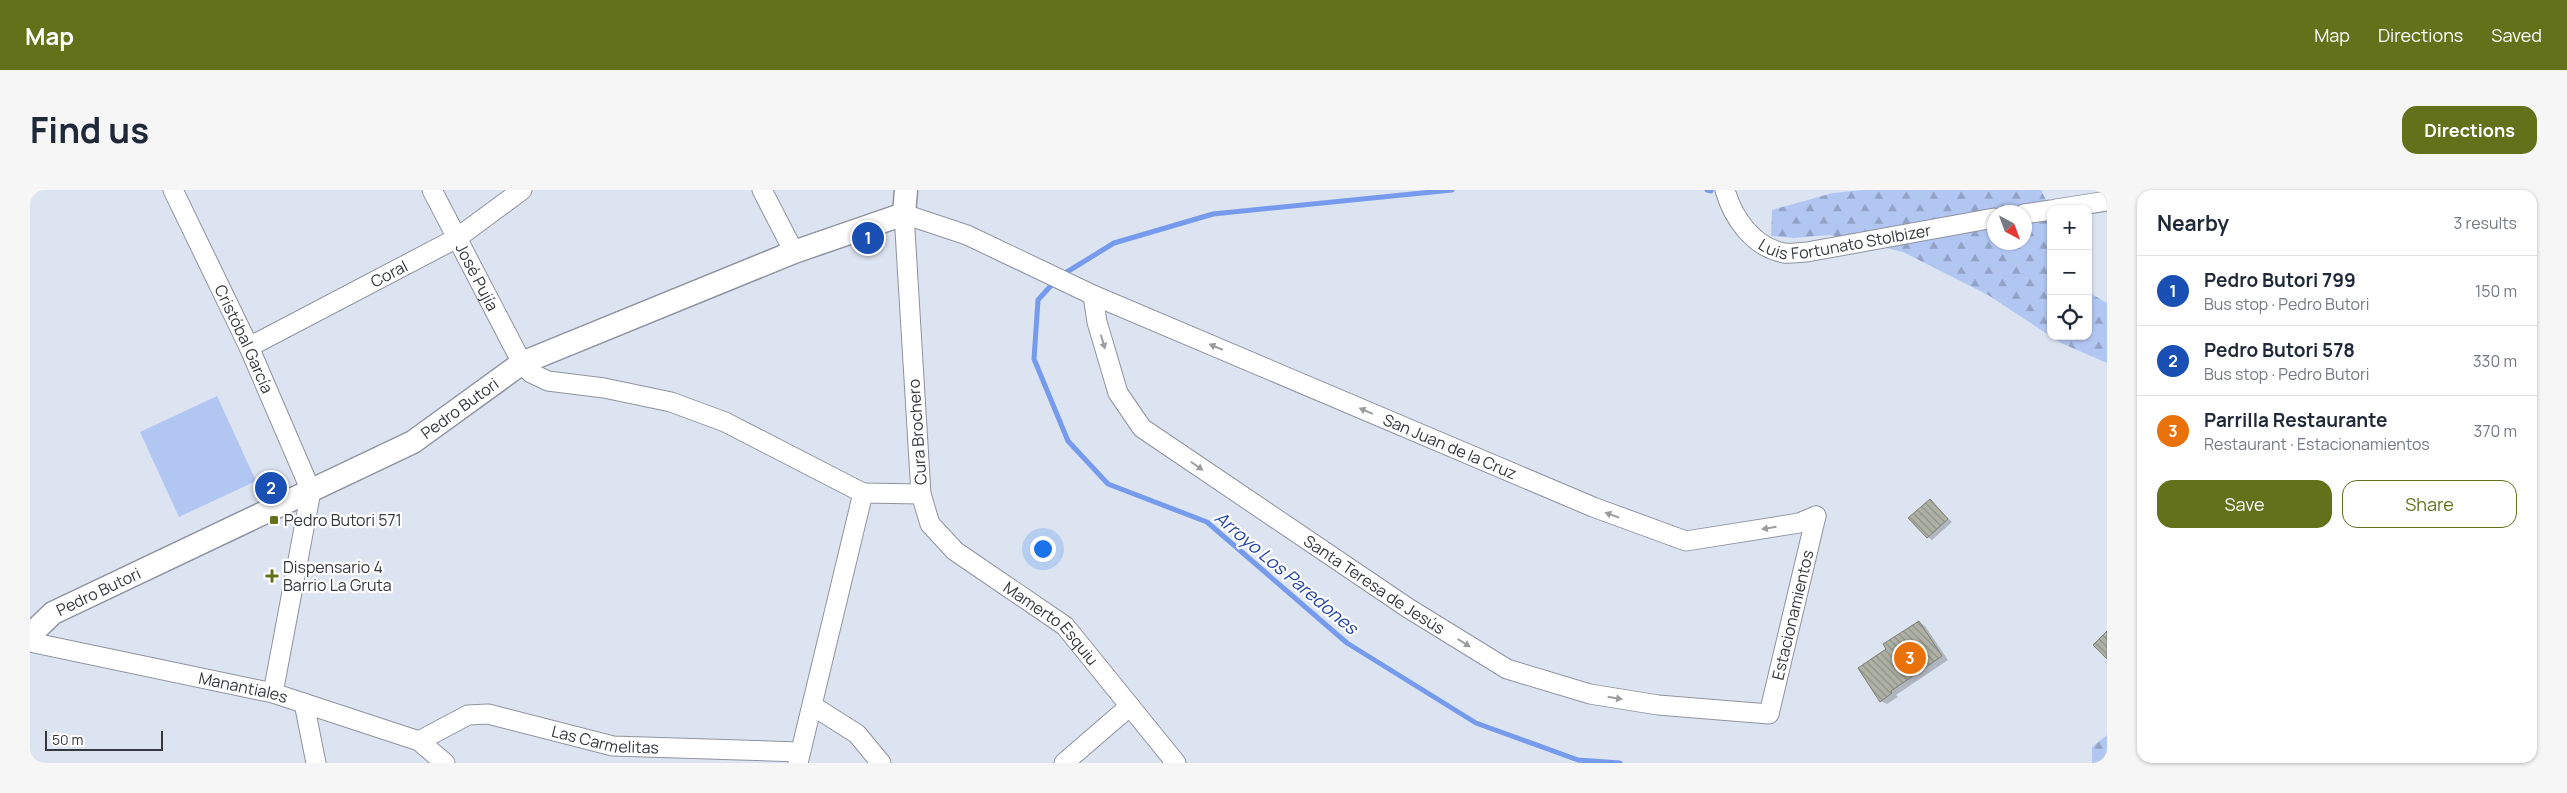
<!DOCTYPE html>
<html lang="en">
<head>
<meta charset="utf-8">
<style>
	body { margin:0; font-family:Manrope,sans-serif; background:#f6f6f7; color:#1f2937 }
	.controls { position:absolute; right:15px; top:15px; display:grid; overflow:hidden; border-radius:10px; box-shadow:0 1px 4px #0004 }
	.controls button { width:45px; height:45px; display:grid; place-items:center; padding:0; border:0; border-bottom:1px solid #e0e1e3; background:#fff; color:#1f2937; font:25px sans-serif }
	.compass { position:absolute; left:1957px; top:15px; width:45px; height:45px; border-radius:50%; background:#fff; box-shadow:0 1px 4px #0004; rotate:139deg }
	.scale { position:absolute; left:15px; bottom:12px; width:118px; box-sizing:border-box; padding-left:5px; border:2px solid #35383d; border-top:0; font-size:14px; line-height:18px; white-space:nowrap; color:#35383d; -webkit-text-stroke:4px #fff; paint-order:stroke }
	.you { position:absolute; left:1012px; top:358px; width:18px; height:18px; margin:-12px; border:4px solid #fff; border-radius:50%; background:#1a73e8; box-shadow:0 0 0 8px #1a73e833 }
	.badge { display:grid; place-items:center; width:32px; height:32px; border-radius:50%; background:#64711b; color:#fff; font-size:16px; font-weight:700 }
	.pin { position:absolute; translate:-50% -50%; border:2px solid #fff; box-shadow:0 1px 5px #0006 }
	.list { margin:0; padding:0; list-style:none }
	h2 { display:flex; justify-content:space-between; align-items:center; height:65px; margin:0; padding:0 20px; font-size:21px }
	h2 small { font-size:16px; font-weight:400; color:#747a83 }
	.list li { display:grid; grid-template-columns:32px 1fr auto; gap:15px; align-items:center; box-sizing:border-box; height:70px; padding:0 20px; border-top:1px solid #e0e1e3 }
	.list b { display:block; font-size:19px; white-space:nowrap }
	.list p { margin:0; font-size:16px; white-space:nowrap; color:#747a83 }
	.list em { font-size:16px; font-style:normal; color:#747a83 }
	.actions { display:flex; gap:10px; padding:15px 20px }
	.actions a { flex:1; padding:11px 0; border:1px solid #64711b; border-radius:15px; text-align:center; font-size:18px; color:#64711b }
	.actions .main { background:#64711b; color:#fff }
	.icon { flex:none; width:28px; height:28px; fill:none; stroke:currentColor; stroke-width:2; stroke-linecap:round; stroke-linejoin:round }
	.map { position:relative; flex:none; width:2077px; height:573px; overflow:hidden; border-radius:15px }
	header { display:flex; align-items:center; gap:30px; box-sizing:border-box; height:70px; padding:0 25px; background:#64711b; color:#fff }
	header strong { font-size:24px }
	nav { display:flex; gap:28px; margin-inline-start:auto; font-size:18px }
	.intro { display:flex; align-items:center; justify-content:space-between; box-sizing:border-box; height:120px; padding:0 30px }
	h1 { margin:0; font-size:35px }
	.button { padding:12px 22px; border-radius:15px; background:#64711b; color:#fff; font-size:18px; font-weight:700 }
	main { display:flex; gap:30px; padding:0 30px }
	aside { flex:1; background:#fff; border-radius:15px; box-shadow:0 1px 4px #0004 }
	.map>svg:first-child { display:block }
</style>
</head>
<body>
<header>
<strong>Map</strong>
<nav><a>Map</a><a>Directions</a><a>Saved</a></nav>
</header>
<div class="intro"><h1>Find us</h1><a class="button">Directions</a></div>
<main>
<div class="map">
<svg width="2077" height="573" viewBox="0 0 2077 573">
	<defs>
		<pattern id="forest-firs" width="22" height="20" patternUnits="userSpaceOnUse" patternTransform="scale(1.25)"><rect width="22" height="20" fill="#b2c6f2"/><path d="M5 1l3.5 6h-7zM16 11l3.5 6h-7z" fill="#92a2c5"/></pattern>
		<pattern id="building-back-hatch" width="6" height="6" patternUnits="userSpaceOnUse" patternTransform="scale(1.25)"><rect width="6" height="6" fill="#aeb1a4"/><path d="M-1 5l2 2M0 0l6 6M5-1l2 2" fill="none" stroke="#8e9187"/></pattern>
	</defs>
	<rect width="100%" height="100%" fill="#dde4f1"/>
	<path fill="url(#forest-firs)" fill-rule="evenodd" d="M 1833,0 L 2011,0 L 2021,20 L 2021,146 L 2058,146 L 2058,102 L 2077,113 L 2077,173 L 2031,153 L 1958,105 L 1873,62 L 1800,45 L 1764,48 L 1741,46 L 1742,20 L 1803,3 ZM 1964,22 L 1994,22 L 1994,52 L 1964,52 Z
		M 2077,545 L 2077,573 L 2062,573 L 2062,557 Z"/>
	<path fill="#b2c6f2" d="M 187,206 L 226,291 L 149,327 L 110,242 Z"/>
	<path fill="#0003" d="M 1900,310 L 1922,332 L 1902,350 L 1898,347 Z
		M 1889,432 L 1895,436 L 1918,470 L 1866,505 L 1868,507 L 1857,514 L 1851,511 L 1858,460 Z"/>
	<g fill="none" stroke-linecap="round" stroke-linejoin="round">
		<path stroke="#769aec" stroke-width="5" d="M 1677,0 L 1681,1
			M 1032,85 L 1084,53 L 1183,24 L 1422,0
			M 1025,91 L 1008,110 L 1004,169 L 1038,251 L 1078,294 L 1177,332 L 1317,453 L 1446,533 L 1548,570 L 1590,573"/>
	</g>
	<path fill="url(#building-back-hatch)" stroke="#7d8074" d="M 1900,309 L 1918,329 L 1897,348 L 1878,328 Z
		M 1889,431 L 1912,466 L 1861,501 L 1862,503 L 1850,512 L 1828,478 L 1856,459 L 1853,454 Z
		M 2077,441 L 2077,469 L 2063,455 Z"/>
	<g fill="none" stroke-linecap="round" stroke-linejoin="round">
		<defs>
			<g id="minor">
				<path id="s1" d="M 143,0 L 219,157 L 281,301 L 243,503"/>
				<path id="s2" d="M 402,0 L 492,173 L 501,183 L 518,191 L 574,198 L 641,212 L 695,232 L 833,303"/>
				<path d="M 732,0 L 764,62"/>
				<path id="s3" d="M 1695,0 C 1703,28 1723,57 1754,63 C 1761,64 1770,62 1777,62 L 1964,28"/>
				<path d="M 2026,19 L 2077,11"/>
				<path d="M 1994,24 L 2021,20"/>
				<path id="s4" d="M 1063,105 L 1067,132 L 1088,203 L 1112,238 L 1378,418 L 1477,479 L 1560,504 L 1628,515 L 1739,524 L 1786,326"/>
				<path id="s5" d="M 219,157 L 427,48 L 492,0"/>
				<path id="s6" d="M 891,304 L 900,334 L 925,361 L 1035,436 L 1146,573"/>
				<path id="s7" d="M 0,452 L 243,503 L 389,551 L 415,573"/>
				<path d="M 274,513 L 286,573"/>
				<path d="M 783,516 L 827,544 L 851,573"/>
				<path id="s8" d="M 389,551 L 438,525 L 458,524 L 583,556 L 770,562"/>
				<path id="s9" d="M 768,573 L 833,303 L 891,304 L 874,24 L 937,45 L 1063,105 L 1563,317 L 1656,351 L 1769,333 L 1786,326"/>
				<path d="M 1034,573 L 1100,516"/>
			</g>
			<g id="tertiary">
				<path id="s10" d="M 0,445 L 23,423 L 383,252 L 492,173 L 764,62 L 874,24 L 876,0"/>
			</g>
		</defs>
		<use href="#minor" stroke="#8e939f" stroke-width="21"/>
		<use href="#tertiary" stroke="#8e939f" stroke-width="25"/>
		<use href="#minor" stroke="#fff" stroke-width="19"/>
		<use href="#tertiary" stroke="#fff" stroke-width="22"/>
	</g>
	<defs><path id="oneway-solid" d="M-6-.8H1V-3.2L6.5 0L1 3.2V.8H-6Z" transform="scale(1.25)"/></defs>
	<g fill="#9a9c9e">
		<use href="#oneway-solid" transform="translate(1073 152) rotate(74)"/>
		<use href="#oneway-solid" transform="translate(1186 157) rotate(-157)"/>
		<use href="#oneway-solid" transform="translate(1336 221) rotate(-157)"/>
		<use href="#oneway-solid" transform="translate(1167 276) rotate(35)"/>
		<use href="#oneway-solid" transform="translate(1582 325) rotate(-161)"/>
		<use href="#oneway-solid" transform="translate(1739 338) rotate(171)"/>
		<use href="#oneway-solid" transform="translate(1434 453) rotate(32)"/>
		<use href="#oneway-solid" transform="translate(1585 508) rotate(9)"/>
	</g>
	<g fill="#64711b" stroke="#fff" stroke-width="2">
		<rect x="239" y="325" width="10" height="10" rx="2.5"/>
		<path d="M239.5 378.5h5v5h5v5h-5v5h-5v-5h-5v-5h5z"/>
	</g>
	<g text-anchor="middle" stroke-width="4.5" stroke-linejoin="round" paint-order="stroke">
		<g font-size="16" fill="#35383d" stroke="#fff">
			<text dy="6" stroke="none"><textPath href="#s3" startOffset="152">Luis Fortunato Stolbizer</textPath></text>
			<text dy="6" stroke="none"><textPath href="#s5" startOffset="158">Coral</textPath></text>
			<text dy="6" stroke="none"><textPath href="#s2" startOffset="98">José Pujía</textPath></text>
			<text dy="6" stroke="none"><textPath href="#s1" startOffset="165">Cristóbal García</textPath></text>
			<text dy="6" stroke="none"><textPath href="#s10" startOffset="488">Pedro Butori</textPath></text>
			<text transform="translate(887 242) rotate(-94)" y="6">Cura Brochero</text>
			<text dy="6" stroke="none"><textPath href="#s9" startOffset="1210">San Juan de la Cruz</textPath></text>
			<text dy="6" stroke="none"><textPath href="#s4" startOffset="424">Santa Teresa de Jesús</textPath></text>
			<text dy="6" stroke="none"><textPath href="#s10" startOffset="82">Pedro Butori</textPath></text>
			<text dy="6" stroke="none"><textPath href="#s4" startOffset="950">Estacionamientos</textPath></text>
			<text dy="6" stroke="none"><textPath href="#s6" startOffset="189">Mamerto Esquiu</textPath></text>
			<text dy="6" stroke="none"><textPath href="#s7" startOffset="218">Manantiales</textPath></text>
			<text dy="6" stroke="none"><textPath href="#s8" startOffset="196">Las Carmelitas</textPath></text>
		</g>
		<g font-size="16" fill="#35383d" stroke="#fff" text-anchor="start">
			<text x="254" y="336">Pedro Butori 571</text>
			<text x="253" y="383">Dispensario 4<tspan x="253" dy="18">Barrio La Gruta</tspan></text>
		</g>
		<g font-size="18" font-style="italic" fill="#2748a7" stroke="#fff">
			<text transform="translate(1256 383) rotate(40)" y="6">Arroyo Los Paredones</text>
		</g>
	</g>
</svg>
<div class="controls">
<button>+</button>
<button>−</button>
<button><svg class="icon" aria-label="locate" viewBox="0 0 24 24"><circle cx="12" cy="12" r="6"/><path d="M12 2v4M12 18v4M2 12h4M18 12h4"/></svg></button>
</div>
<svg class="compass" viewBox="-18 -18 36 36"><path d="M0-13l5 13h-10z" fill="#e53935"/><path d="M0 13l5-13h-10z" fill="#747a83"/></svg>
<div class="scale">50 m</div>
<div class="you"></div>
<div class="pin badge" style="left:838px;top:48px;background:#1a4fb4">1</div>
<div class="pin badge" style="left:241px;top:298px;background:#1a4fb4">2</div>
<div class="pin badge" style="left:1880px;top:468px;background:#e8710a">3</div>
</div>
<aside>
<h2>Nearby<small>3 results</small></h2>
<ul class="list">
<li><span class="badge" style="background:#1a4fb4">1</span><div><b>Pedro Butori 799</b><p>Bus stop · Pedro Butori</p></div><em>150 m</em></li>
<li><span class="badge" style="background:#1a4fb4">2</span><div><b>Pedro Butori 578</b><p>Bus stop · Pedro Butori</p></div><em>330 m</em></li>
<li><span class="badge" style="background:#e8710a">3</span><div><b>Parrilla Restaurante</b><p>Restaurant · Estacionamientos</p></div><em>370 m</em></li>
</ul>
<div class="actions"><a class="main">Save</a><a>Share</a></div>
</aside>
</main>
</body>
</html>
